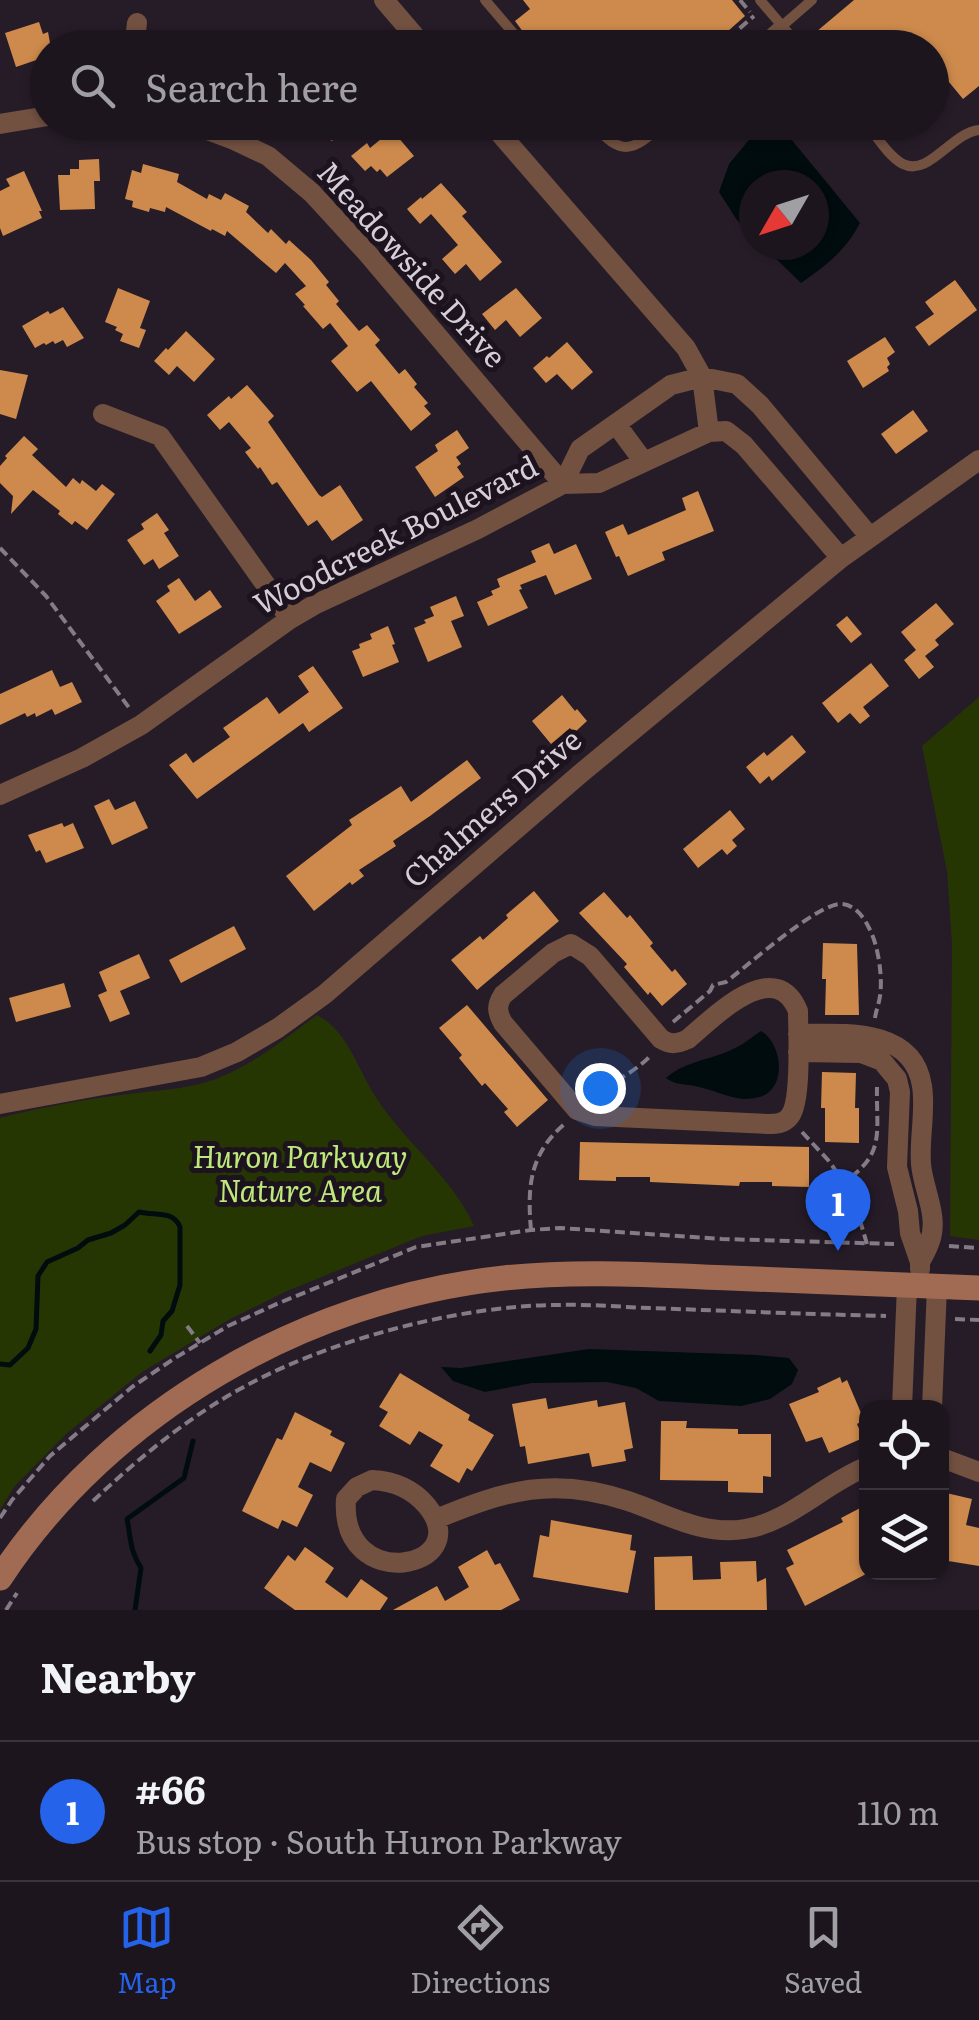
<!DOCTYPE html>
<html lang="en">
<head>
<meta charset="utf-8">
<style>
	body { margin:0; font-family:Literata,serif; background:#29222b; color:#f1f3f6 }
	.controls { position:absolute; right:30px; bottom:30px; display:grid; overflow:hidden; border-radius:20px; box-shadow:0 2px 8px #0004 }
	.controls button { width:90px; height:90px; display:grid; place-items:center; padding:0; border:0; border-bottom:2px solid #3a343c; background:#1c151e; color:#f1f3f6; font:50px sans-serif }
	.compass { position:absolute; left:739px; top:170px; width:90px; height:90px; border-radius:50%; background:#1c151e; box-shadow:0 2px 8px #0004; rotate:231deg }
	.you { position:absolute; left:600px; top:1088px; width:35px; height:35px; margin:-25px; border:8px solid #fff; border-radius:50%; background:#1a73e8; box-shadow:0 0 0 15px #1a73e833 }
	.badge { display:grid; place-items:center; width:65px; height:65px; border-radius:50%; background:#2563eb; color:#fff; font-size:32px; font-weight:700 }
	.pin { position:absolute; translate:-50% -82px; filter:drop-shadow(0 2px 5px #0008) }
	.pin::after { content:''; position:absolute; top:52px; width:35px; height:30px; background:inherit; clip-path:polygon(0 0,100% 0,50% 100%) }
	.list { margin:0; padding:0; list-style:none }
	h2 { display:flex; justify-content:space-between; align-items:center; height:130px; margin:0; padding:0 40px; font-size:42px }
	h2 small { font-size:32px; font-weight:400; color:#a09fa4 }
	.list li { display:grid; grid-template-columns:65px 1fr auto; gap:30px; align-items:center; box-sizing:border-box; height:140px; padding:0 40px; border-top:2px solid #3a343c }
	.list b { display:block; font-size:38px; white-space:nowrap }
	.list p { margin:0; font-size:32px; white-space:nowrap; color:#a09fa4 }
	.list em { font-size:32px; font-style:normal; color:#a09fa4 }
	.icon { flex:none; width:55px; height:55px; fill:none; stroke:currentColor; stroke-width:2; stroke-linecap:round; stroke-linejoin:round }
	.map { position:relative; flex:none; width:979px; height:1610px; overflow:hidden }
	.search { position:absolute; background:#1c151e; box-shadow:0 2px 8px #0004; left:30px; right:30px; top:30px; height:110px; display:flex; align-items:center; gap:25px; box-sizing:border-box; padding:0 35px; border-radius:55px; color:#a09fa4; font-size:38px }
	.sheet { height:270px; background:#1c151e }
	nav { display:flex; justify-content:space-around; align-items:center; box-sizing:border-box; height:140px; border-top:2px solid #3a343c; background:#1c151e; font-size:28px; color:#a09fa4 }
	nav a { display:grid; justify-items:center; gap:5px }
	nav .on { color:#2563eb }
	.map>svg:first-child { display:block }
</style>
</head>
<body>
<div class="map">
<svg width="979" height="1610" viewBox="0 0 979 1610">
	<rect width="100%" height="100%" fill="#261c28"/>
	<path fill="#263603" d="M 979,697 L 979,1240 L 950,1236 L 952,943 L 947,871 L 922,746 Z
		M 317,1015 C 347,1030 358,1069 375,1096 C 404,1142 452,1176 474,1226 L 422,1236 L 287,1291 L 230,1319 L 142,1372 L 66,1434 L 14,1487 L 0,1510 L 0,1118 C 42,1107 86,1099 129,1094 C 157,1090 185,1090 213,1080 C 252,1066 283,1040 317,1015 Z"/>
	<path fill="#000c0e" d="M 753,135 L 791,139 L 860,223 C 846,250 826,266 801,283 L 762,245 L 814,245 L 814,185 L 754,185 L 754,237 L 737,220 L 719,192 L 729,164 Z
		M 761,1031 C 782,1043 788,1088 760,1097 C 755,1098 749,1099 744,1099 C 728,1098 707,1087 689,1085 C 686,1085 675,1083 673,1082 C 670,1081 668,1079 666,1078 C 685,1061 711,1060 733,1049 C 743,1045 752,1037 761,1031 Z
		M 589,1349 L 757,1355 L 789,1358 L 798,1370 L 792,1384 L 770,1399 L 741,1406 L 659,1401 L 636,1388 L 607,1382 L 532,1383 L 485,1392 L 453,1381 L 441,1367 L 461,1368 Z"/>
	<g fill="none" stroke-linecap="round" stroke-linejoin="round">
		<path stroke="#000c0e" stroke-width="5" d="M 0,1364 L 10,1365 L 28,1348 L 36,1329 L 38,1276 L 47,1262 L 78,1248 L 88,1240 L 111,1233 L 125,1225 L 139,1212 C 155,1216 173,1210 180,1227 L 180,1285 L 172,1311 L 163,1321 L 161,1335 L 150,1351
			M 135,1610 L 141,1568 C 130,1551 131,1539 127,1519 L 184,1478 L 193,1441"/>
	</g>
	<path fill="#ce8a4c" d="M 523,0 L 732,0 L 745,16 L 709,48 L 535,48 L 515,21 L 530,9 Z
		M 854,0 L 979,0 L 979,86 L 963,99 L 944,76 L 932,87 L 932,48 L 829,48 L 816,32 Z
		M 39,22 L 43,34 L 48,32 L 51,48 L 48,48 L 48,56 L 16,67 L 5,33 Z
		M 304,122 L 345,122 L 332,141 Z
		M 392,130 L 414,156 L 387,177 L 380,169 L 377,172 L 371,166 L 365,171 L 351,156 L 367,143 L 370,148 Z
		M 99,159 L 100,181 L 94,181 L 95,209 L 60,210 L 58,175 L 70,175 L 70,169 L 79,169 L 79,160 Z
		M 143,164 L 179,174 L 177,182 L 207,199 L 209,194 L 221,200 L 225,193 L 249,206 L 246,212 L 268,233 L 271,229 L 286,244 L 289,240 L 311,260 L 329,282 L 326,285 L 339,301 L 336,304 L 359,331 L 367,325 L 380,340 L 375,345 L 399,374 L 405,369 L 417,384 L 414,387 L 428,403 L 424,406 L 431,414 L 411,431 L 371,381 L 357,392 L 331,361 L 348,346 L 330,323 L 323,329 L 303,306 L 305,305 L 295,294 L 306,286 L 285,263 L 276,273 L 227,231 L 225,236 L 212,229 L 211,231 L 166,207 L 165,212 L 150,208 L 149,212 L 132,207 L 133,201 L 125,199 L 132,170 L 141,173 Z
		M 24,171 L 42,211 L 39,211 L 42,218 L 3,236 L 0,228 L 0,191 L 10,186 L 6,179 Z
		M 441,183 L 467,212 L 462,216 L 502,262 L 480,281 L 466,264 L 455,274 L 442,259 L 458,245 L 431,214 L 420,224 L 407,209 L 421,197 L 422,199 Z
		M 955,280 L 977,310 L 929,346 L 915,327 L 934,314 L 925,302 Z
		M 118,288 L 150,301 L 140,328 L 146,330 L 139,348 L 120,341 L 123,334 L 115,330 L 117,327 L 105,322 Z
		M 516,288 L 542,318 L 520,337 L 506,320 L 495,330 L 482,314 Z
		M 63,307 L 84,338 L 67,347 L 63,340 L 55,344 L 53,341 L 46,345 L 44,343 L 35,348 L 22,326 L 48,311 L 50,314 Z
		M 186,331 L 215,359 L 194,382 L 177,366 L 169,375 L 154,361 L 166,348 L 168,350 Z
		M 885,337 L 895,352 L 887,358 L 890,364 L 887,367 L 889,371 L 863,388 L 847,361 Z
		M 567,342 L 593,372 L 572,390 L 557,374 L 546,383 L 533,368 L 547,356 L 549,358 Z
		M 0,370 L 28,375 L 16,419 L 0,414 Z
		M 247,385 L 274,416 L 268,422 L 319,495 L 322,497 L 340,485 L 363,520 L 332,541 L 317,520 L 308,526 L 277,482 L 272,485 L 260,467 L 258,469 L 245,452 L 251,448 L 229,422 L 220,430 L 207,415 L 229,396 L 231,399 Z
		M 913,410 L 928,431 L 896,454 L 881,434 Z
		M 457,430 L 469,448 L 456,457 L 461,464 L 457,467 L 464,477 L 435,497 L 415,467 L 438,451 L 435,445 Z
		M 24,436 L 38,449 L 32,455 L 66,487 L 73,478 L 80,484 L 82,480 L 96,491 L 102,484 L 115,494 L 87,530 L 75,521 L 72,525 L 58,514 L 60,511 L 33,490 L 11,514 L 13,496 L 0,483 L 0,466 L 7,458 L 5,456 Z
		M 698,491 L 714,531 L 662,552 L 665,560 L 628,576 L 619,556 L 616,557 L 605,532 L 623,524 L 628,535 L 686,510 L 682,498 Z
		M 157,513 L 169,530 L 164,533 L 179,556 L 159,569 L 153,559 L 144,565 L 127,540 L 144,529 L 141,524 Z
		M 549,543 L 554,554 L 576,544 L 592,579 L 555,595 L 546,575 L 520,585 L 522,589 L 519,590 L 528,608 L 488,626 L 477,602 L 493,595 L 491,591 L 500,587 L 497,579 L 536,562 L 531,551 Z
		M 179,578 L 195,601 L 210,590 L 222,607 L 179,634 L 156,601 L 170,591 L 167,586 Z
		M 456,596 L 464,616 L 451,621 L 462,647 L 428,662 L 414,628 L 426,623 L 424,620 L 434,616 L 430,607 Z
		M 936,603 L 954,624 L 935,640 L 939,645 L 925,656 L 934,667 L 919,679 L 904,660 L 916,650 L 901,632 Z
		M 847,616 L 862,634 L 851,643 L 836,625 Z
		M 388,626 L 395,644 L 392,645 L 399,662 L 363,677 L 352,651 L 360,648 L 359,644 L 372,639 L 370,634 Z
		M 871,663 L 889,686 L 863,707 L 870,716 L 860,724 L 850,713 L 838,723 L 822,703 Z
		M 313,666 L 343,708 L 309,732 L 303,723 L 197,799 L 169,765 L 186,753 L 193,763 L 230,737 L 223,728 L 267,697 L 279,714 L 309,692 L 298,676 Z
		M 52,670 L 60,687 L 72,682 L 82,702 L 55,715 L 52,709 L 36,717 L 35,713 L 27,717 L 25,713 L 0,725 L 0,694 Z
		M 562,695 L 575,711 L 577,709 L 587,721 L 574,733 L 570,728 L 551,744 L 532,721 Z
		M 792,735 L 806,752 L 772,781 L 769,776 L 760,784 L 746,767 L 764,752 L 767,756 Z
		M 467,760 L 481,778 L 430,816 L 393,841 L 396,846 L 359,870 L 364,876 L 352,885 L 350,882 L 314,911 L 286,876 L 352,825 L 349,820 L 401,786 L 411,802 Z
		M 109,799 L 115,810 L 135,801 L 148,828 L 112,845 L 94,806 Z
		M 730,810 L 745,829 L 732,840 L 737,846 L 727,855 L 722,849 L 698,868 L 683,849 Z
		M 62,823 L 64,827 L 73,823 L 84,848 L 46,863 L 40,850 L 36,852 L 28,835 Z
		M 534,891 L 559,921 L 477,990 L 451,960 L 480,936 L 483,940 L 508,918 L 506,915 Z
		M 604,892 L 627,918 L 630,915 L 653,943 L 650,946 L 672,972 L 675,969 L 687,984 L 662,1006 L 650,992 L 648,995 L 624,967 L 627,964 L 579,913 Z
		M 234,926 L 246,949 L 181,983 L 169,960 Z
		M 823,943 L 857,944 L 859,1015 L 825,1015 L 826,979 L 822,979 Z
		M 139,954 L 150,978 L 120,991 L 130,1014 L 110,1022 L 98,995 L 107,991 L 99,972 Z
		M 64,983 L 71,1007 L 16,1022 L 9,998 Z
		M 467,1005 L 548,1100 L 517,1127 L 504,1112 L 508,1109 L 485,1083 L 482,1086 L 459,1058 L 462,1055 L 439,1028 Z
		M 822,1072 L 856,1073 L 855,1108 L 859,1108 L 859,1143 L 825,1142 L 825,1108 L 821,1108 Z
		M 580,1142 L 809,1147 L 809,1187 L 772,1186 L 772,1182 L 740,1182 L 739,1186 L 650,1182 L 650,1177 L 616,1177 L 616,1181 L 579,1180 Z
		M 400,1373 L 470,1415 L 468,1420 L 494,1435 L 472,1471 L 467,1468 L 459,1483 L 430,1466 L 443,1445 L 419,1431 L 410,1445 L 379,1426 L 388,1412 L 379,1407 Z
		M 840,1377 L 842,1383 L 847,1380 L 864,1420 L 857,1424 L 863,1438 L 829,1453 L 822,1437 L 806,1442 L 789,1404 L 819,1392 L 817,1388 Z
		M 546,1398 L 548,1409 L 597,1400 L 598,1407 L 625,1402 L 633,1448 L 624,1450 L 626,1461 L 592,1467 L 589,1453 L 528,1464 L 525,1446 L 520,1447 L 512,1404 Z
		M 295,1412 L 332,1431 L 330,1435 L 345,1443 L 331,1472 L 310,1462 L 298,1487 L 313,1495 L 297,1527 L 282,1520 L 278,1529 L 242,1511 L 277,1438 L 282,1440 Z
		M 661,1421 L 687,1421 L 686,1428 L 738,1429 L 738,1434 L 771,1434 L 771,1477 L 763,1476 L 763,1493 L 728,1492 L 728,1481 L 660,1480 Z
		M 942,1492 L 972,1499 L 966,1525 L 979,1528 L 979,1566 L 942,1560 Z
		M 866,1505 L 866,1574 L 805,1606 L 786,1568 L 794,1564 L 787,1550 L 843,1522 L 841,1518 Z
		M 551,1520 L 632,1535 L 630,1550 L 636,1551 L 628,1593 L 533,1577 L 540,1535 L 549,1537 Z
		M 305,1547 L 334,1568 L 325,1582 L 347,1598 L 361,1579 L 388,1598 L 380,1610 L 295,1610 L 264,1588 L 288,1555 L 295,1561 Z
		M 487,1550 L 495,1565 L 500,1563 L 520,1600 L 501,1610 L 393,1610 L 437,1586 L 445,1601 L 469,1587 L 458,1567 Z
		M 692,1556 L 693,1580 L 721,1579 L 720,1562 L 756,1561 L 757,1582 L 766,1578 L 767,1610 L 655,1610 L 654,1557 Z"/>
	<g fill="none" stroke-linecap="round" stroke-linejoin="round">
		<path stroke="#837b85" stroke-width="4" stroke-dasharray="10 5" stroke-linecap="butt" d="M 740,0 L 750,12
			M 717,48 L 754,16
			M 627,124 L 629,122
			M 891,132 L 900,124
			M 0,548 L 46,596 L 130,709
			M 673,1022 L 710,991 L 713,985 L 726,982 C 747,966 818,903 841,904 C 854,904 864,917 869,928 C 878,944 883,977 880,996 C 879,1004 876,1010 875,1018
			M 591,1097 C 611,1082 635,1073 652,1054
			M 802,1132 L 828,1160 L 844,1182
			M 531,1230 C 527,1185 530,1152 567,1122
			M 867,1244 L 858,1214 L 844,1182 C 886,1154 876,1133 877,1087
			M 949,1246 L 979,1248
			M 955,1319 L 979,1320
			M 187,1326 L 200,1343
			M 93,1501 C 141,1456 192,1414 251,1383 C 336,1338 463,1305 559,1305 C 589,1304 620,1307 650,1308 C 729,1311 807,1314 886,1316
			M 0,1518 L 12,1500 L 50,1456 L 132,1387 L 175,1358 L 228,1326 L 279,1303 L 416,1247 L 531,1230 L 560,1228 L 722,1239 L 894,1244
			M 6,1610 L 17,1593"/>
		<path stroke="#725141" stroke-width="10" d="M 485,0 L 526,48
			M 760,0 L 801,48
			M 782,26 L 812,0
			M 754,48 L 781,24
			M 591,122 C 624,160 633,150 666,122
			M 865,122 C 876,135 888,156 903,164 C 929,177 951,133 979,130"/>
		<path stroke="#725141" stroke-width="20" d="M 384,0 L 425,48
			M 134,48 L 137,23
			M 186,122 L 234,140 L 268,156 L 312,193 L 368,254 L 563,484
			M 490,122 L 686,348 L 702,377 L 709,432
			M 0,124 L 48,116
			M 103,414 L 160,436 L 290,619
			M 616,424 L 644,462
			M 563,484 L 580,449 L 671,385 L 702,377 L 737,384 L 760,405 L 870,537
			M 0,795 L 82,758 L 141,725 L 290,619 L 314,605 L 478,529 L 563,484 L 599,483 L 709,432 L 726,431 L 744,445 L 841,558
			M 571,944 L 590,956 L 661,1039 C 671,1045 677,1044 688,1039 C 713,1018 775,954 798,1011 C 798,1033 802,1100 790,1116 C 784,1124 776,1124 768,1124 L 595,1116 L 577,1110 L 503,1023 C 497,1012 496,1006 503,995 L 553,953 Z
			M 798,1034 C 841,1034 913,1026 922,1086 C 926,1111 919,1138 921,1164 C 923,1189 939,1216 930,1241 C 928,1248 924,1255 920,1262
			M 798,1052 L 861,1053 L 882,1061 L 897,1079 L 900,1092 L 897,1167 L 908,1211 L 910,1233 L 920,1262 L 920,1269
			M 0,1104 L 201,1067 L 237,1052 L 278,1028 L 325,994 L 580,774 L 841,558 L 979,460
			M 902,1408 L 907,1285
			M 932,1408 L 937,1286
			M 942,1458 L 979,1472
			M 372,1480 C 393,1481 413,1489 427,1506 C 478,1569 339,1596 346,1499 L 357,1487 Z
			M 436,1519 C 506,1490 554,1476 628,1501 C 667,1514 702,1536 745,1529 C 790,1522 825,1483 866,1467"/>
		<path stroke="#a06b52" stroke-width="25" d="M 0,1578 C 110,1411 306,1299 504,1278 C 579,1270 654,1275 730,1278 C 813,1281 896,1285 979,1288"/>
	</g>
	<g text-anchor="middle" stroke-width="10" stroke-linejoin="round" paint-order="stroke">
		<g font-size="30" fill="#d5ced7" stroke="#1c131f">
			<text transform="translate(411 265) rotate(48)" y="10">Meadowside Drive</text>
			<text transform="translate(396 536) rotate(-27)" y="10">Woodcreek Boulevard</text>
			<text transform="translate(493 809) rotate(-41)" y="10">Chalmers Drive</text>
		</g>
		<g font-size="30" font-style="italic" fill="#bee87b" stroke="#1c131f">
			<text x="300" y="1168">Huron Parkway<tspan x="300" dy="34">Nature Area</tspan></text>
		</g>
	</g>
</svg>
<div class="controls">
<button><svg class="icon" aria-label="locate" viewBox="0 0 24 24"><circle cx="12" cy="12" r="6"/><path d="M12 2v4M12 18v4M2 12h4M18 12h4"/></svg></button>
<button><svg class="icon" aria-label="layers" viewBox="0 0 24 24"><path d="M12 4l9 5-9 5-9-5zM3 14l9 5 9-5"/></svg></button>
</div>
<svg class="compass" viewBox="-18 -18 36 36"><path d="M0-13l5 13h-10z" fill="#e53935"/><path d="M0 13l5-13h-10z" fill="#a09fa4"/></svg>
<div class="you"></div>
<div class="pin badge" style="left:838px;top:1251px">1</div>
<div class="search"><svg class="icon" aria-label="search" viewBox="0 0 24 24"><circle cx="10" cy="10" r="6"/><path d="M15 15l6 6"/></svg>Search here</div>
</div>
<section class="sheet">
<h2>Nearby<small></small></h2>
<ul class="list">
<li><span class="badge">1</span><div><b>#66</b><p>Bus stop · South Huron Parkway</p></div><em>110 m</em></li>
</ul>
</section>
<nav>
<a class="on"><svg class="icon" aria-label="map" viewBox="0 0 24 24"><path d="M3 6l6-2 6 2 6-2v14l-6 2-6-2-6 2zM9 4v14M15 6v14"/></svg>Map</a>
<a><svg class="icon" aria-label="directions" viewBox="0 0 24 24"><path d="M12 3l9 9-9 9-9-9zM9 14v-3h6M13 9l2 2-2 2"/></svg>Directions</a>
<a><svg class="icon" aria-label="saved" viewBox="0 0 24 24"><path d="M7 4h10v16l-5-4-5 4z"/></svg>Saved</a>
</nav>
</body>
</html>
